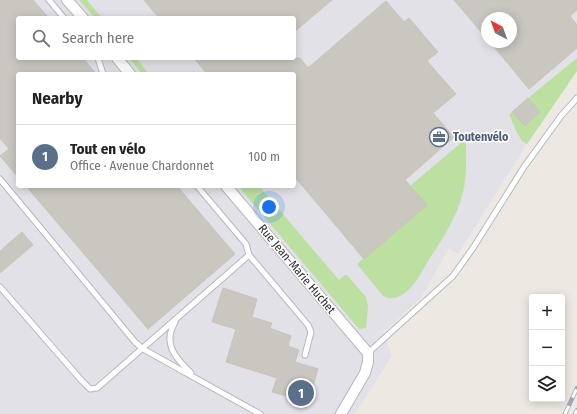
<!DOCTYPE html>
<html lang="en">
<head>
<meta charset="utf-8">
<style>
	body { margin:0; font-family:"Fira Sans Condensed",sans-serif; background:#f6f6f6; color:#222 }
	.controls { position:absolute; right:12px; bottom:12px; display:grid; overflow:hidden; border-radius:4px; box-shadow:0 2px 10px #0003 }
	.controls button { width:36px; height:36px; display:grid; place-items:center; padding:0; border:0; border-bottom:1px solid #e0e0e0; background:#fff; color:#222; font:20px sans-serif }
	.compass { position:absolute; left:481px; top:12px; width:36px; height:36px; border-radius:50%; background:#fff; box-shadow:0 2px 10px #0003; rotate:319deg }
	.you { position:absolute; left:269px; top:207px; width:14px; height:14px; margin:-10px; border:3px solid #fff; border-radius:50%; background:#1a73e8; box-shadow:0 0 0 6px #1a73e833 }
	.badge { display:grid; place-items:center; width:26px; height:26px; border-radius:50%; background:#b45309; color:#fff; font-size:13px; font-weight:700 }
	.pin { position:absolute; translate:-50% -50%; border:2px solid #fff; box-shadow:0 1px 4px #0006 }
	.list { margin:0; padding:0; list-style:none }
	h2 { display:flex; justify-content:space-between; align-items:center; height:52px; margin:0; padding:0 16px; font-size:17px }
	h2 small { font-size:13px; font-weight:400; color:#767676 }
	.list li { display:grid; grid-template-columns:26px 1fr auto; gap:12px; align-items:center; box-sizing:border-box; height:64px; padding:0 16px; border-top:1px solid #e0e0e0 }
	.list b { display:block; font-size:15px; white-space:nowrap }
	.list p { margin:0; font-size:13px; white-space:nowrap; color:#767676 }
	.list em { font-size:13px; font-style:normal; color:#767676 }
	.icon { flex:none; width:22px; height:22px; fill:none; stroke:currentColor; stroke-width:2; stroke-linecap:round; stroke-linejoin:round }
	.map { position:relative; flex:none; width:577px; height:414px; overflow:hidden }
	.search { position:absolute; background:#fff; box-shadow:0 2px 10px #0003; left:16px; top:16px; width:280px; height:44px; display:flex; align-items:center; gap:10px; box-sizing:border-box; padding:0 14px; border-radius:4px; color:#767676; font-size:15px }
	.panel { position:absolute; background:#fff; box-shadow:0 2px 10px #0003; left:16px; top:72px; width:280px; height:116px; border-radius:4px }
	.map>svg:first-child { display:block }
</style>
</head>
<body>
<div class="map">
<svg width="577" height="414" viewBox="0 0 577 414">
	<rect width="100%" height="100%" fill="#eee8e2"/>
	<path fill="#e2e1e7" fill-rule="evenodd" d="M 0,0 L 577,0 L 577,70 L 532,136 L 458,254 L 449,248 L 421,298 L 383,332 L 392,356 L 355,414 L 0,414 ZM 18,18 L 294,18 L 294,58 L 18,58 ZM 487,18 L 511,18 L 511,42 L 487,42 ZM 18,74 L 294,74 L 294,186 L 18,186 Z"/>
	<path fill="#bce0a2" d="M 79,0 L 87,0 L 102,18 L 95,18 Z
		M 129,58 L 136,58 L 149,74 L 142,74 Z
		M 577,58 L 577,71 L 527,144 L 522,141 L 516,131 L 509,114 L 512,112 L 525,126 L 540,112 L 528,98 Z
		M 462,142 L 466,144 L 466,146 C 466,161 467,177 463,192 C 457,218 441,241 427,263 C 422,271 418,280 412,286 C 405,295 393,302 383,296 L 357,264 L 427,205 L 410,186 Z
		M 238,186 L 259,186 L 339,280 L 345,275 L 347,275 L 366,297 L 368,306 L 366,328 L 359,329 Z"/>
	<path fill="#cac6c0" stroke="#cac3bb" d="M 0,0 L 33,0 L 49,18 L 18,18 L 18,58 L 83,58 L 96,74 L 18,74 L 18,177 L 0,156 L 9,149 L 0,138 Z
		M 144,0 L 332,0 L 294,32 L 294,18 L 159,18 Z
		M 454,0 L 577,0 L 577,10 L 570,16 L 577,25 L 577,48 L 529,89 L 490,42 L 511,42 L 511,18 L 487,18 L 487,39 Z
		M 386,1 L 404,22 L 409,18 L 438,52 L 427,61 L 456,94 L 433,113 L 454,137 L 405,180 L 427,205 L 364,259 L 294,176 L 294,74 L 207,74 L 194,58 L 300,58 L 308,68 Z
		M 528,98 L 540,112 L 525,126 L 512,112 Z
		M 26,186 L 177,186 L 235,254 L 148,329 Z
		M 22,232 L 33,245 L 0,273 L 0,251 Z
		M 223,288 L 257,299 L 252,317 L 272,323 L 270,328 L 291,336 L 288,346 L 299,350 L 295,362 L 318,369 L 308,402 L 272,392 L 277,378 L 226,362 L 236,329 L 212,322 Z"/>
	<g fill="none" stroke-linecap="round" stroke-linejoin="round">
		<defs>
			<path id="lane" d="M 49,0 L 64,18
				M 98,58 L 103,74
				M 0,179 L 135,342 L 143,349 L 260,414
				M 197,186 L 246,244 L 249,255 L 308,325 L 311,332 L 305,355
				M 0,287 L 82,381 L 90,389 L 97,388 L 249,255
				M 175,322 C 173,326 170,332 170,337 C 169,352 181,363 191,373
				M 368,353 L 453,276 L 473,248 L 524,167 L 561,116 L 577,98"/>
			<path id="street" d="M 67,0 L 83,18
				M 117,58 L 130,74
				M 226,186 L 368,353 L 368,362 L 365,373 L 341,414"/>
		</defs>
		<use href="#lane" stroke="#b5b8c0" stroke-width="7"/>
		<use href="#street" stroke="#b5b8c0" stroke-width="12"/>
		<use href="#lane" stroke="#fff" stroke-width="5"/>
		<use href="#street" stroke="#fff" stroke-width="10"/>
		<defs>
			<path id="rail" d="M 565,414 L 577,388
				M 575,414 L 577,410"/>
		</defs>
		<use href="#rail" stroke="#a4a8b6" stroke-width="4.5"/>
		<use href="#rail" stroke="#fff" stroke-width="3" stroke-dasharray="9" stroke-linecap="butt"/>
	</g>
	<defs>
		<symbol id="office-ring" viewBox="-11 -11 22 22"><circle r="9.5" fill="#fff" stroke="#5c6f8a" stroke-width="1.5"/><path d="M-6-3h4V-5.5h4V-3h4V5H-6ZM-1-4.5V-3h2v-1.5ZM-6 0V1H6V0Z" fill="#5c6f8a"/></symbol>
	</defs>
	<g fill-rule="evenodd">
		<use href="#office-ring" x="428" y="126" width="22" height="22"/>
	</g>
	<g text-anchor="middle" stroke-width="3" stroke-linejoin="round" paint-order="stroke">
		<g font-size="12" font-weight="bold" fill="#4e5e75" stroke="#fff" text-anchor="start">
			<text x="453" y="141">Toutenvélo</text>
		</g>
		<g font-size="12" fill="#2e2e2e" stroke="#fff">
			<text transform="translate(297 269) rotate(50)" y="4">Rue Jean-Marie Huchet</text>
		</g>
	</g>
</svg>
<div class="controls">
<button>+</button>
<button>−</button>
<button><svg class="icon" aria-label="layers" viewBox="0 0 24 24"><path d="M12 4l9 5-9 5-9-5zM3 14l9 5 9-5"/></svg></button>
</div>
<svg class="compass" viewBox="-18 -18 36 36"><path d="M0-13l5 13h-10z" fill="#e53935"/><path d="M0 13l5-13h-10z" fill="#767676"/></svg>
<div class="you"></div>
<div class="pin badge" style="left:301px;top:393px;background:#5c6f8a">1</div>
<div class="search"><svg class="icon" aria-label="search" viewBox="0 0 24 24"><circle cx="10" cy="10" r="6"/><path d="M15 15l6 6"/></svg>Search here</div>
<section class="panel">
<h2>Nearby<small></small></h2>
<ul class="list">
<li><span class="badge" style="background:#5c6f8a">1</span><div><b>Tout en vélo</b><p>Office · Avenue Chardonnet</p></div><em>100 m</em></li>
</ul>
</section>
</div>
</body>
</html>
